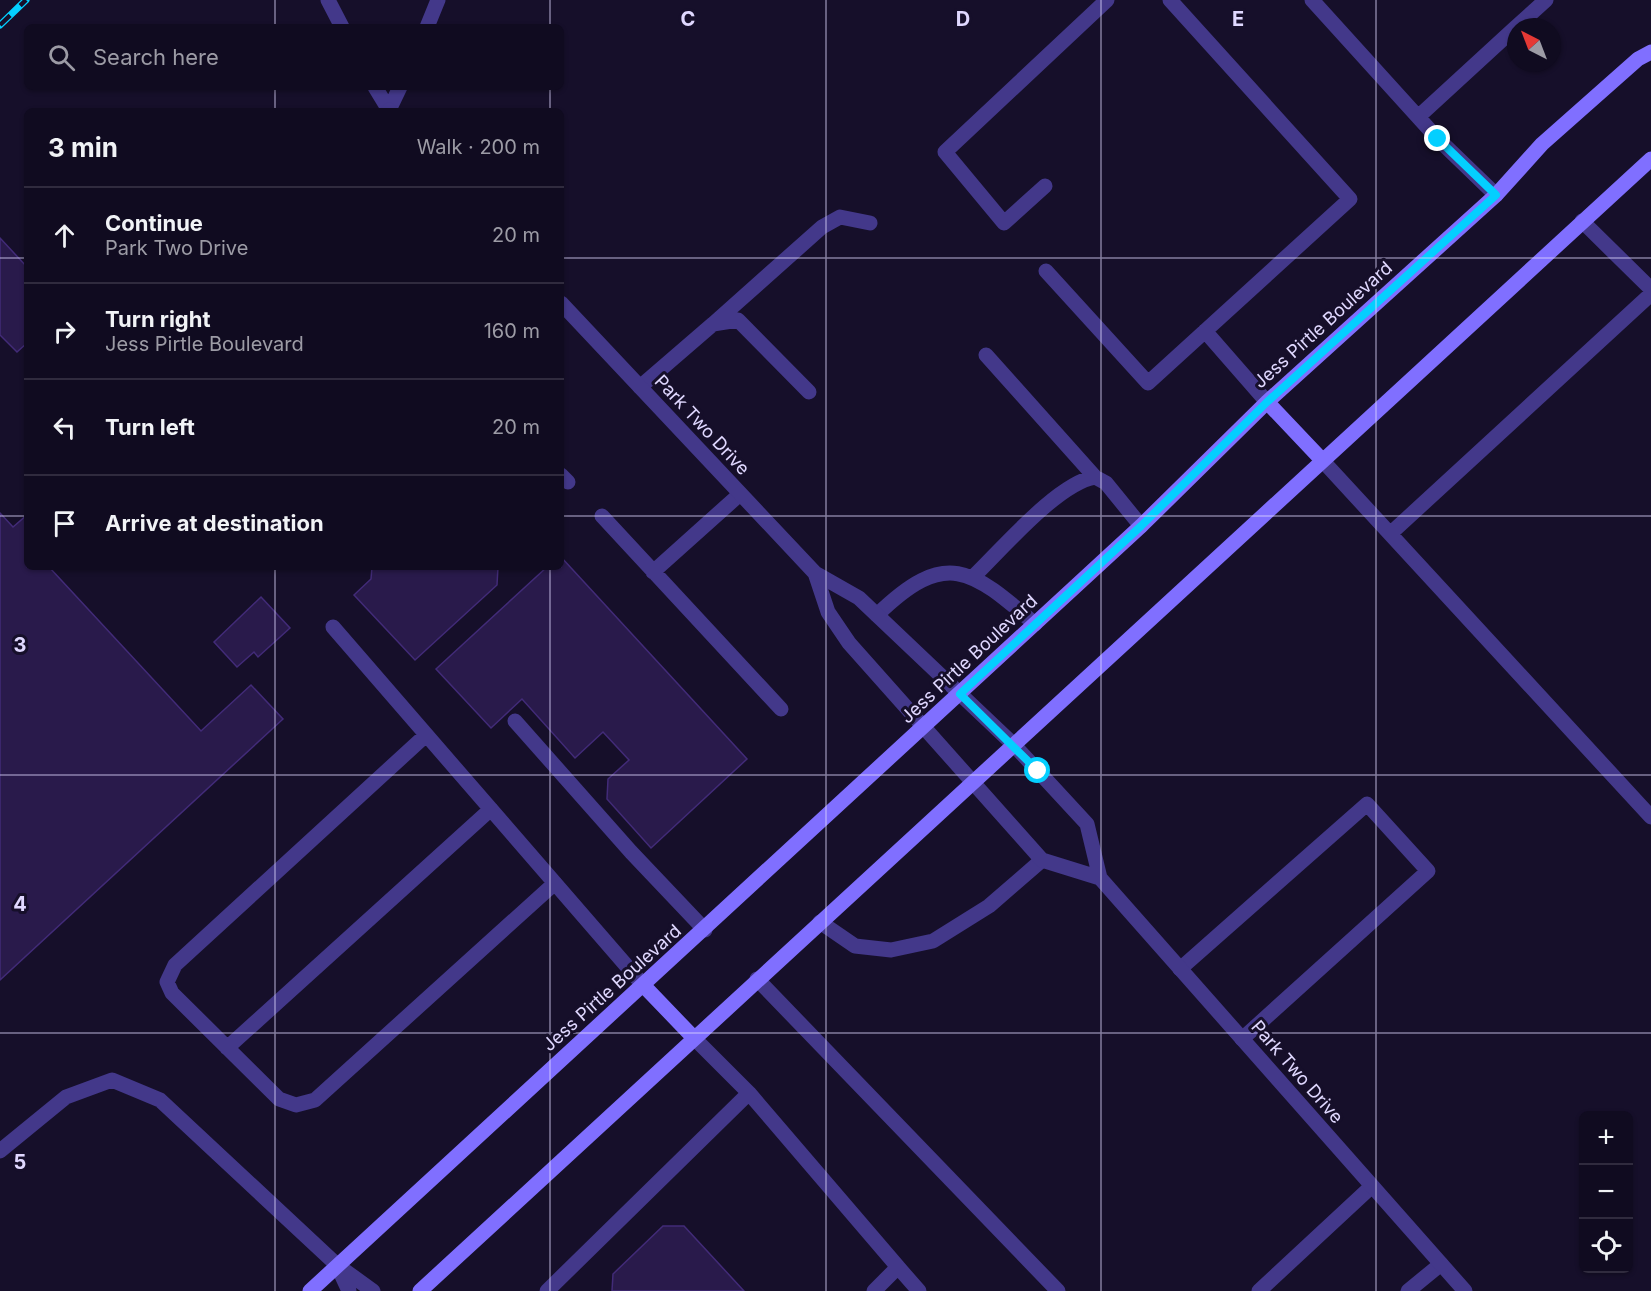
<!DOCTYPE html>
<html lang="en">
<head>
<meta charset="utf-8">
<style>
	body { margin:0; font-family:Inter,sans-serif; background:#191429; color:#f1f3f6 }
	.controls { position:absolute; right:18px; bottom:18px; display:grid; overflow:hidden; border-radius:9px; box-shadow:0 2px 4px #0004 }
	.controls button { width:54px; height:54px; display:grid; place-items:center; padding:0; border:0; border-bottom:2px solid #302b3e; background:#100b20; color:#f1f3f6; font:30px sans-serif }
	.compass { position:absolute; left:1507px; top:18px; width:54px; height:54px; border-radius:50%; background:#100b20; box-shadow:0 2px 4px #0004; rotate:318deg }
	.stop { position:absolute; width:18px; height:18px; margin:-14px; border:4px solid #04cfff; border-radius:50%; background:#fff }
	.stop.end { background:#04cfff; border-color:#fff; box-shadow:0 2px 6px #0008 }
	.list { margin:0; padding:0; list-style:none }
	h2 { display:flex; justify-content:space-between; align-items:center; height:78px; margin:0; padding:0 24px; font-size:26px }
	h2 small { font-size:20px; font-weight:400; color:#9c9ba5 }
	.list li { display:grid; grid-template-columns:39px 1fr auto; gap:18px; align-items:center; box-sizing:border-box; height:96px; padding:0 24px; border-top:2px solid #302b3e }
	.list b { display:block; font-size:22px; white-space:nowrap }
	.list p { margin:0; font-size:20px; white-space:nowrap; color:#9c9ba5 }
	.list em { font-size:20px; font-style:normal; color:#9c9ba5 }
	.icon { flex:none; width:33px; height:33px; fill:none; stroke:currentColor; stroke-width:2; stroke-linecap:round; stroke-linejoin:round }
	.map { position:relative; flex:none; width:1651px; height:1291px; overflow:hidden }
	.search { position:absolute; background:#100b20; box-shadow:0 2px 4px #0004; left:24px; top:24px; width:540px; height:66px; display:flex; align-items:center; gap:15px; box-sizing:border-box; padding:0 21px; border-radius:9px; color:#9c9ba5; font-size:22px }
	.panel { position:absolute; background:#100b20; box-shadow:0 2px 4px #0004; left:24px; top:108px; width:540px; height:462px; border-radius:9px }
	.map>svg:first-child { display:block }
</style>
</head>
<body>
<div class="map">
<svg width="1651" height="1291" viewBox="0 0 1651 1291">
	<rect width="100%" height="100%" fill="#160f2a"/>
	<path fill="#291a4b" stroke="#422b78" stroke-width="1.5" d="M 0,238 L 27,267 L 27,343 L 17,352 L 0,335 Z
		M 0,513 L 13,527 L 27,515 L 27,567 L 49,567 L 201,731 L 251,685 L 283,719 L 0,980 Z
		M 561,557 L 747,759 L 651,848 L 607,799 L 608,779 L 629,760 L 603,732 L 575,758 L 522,699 L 491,728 L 436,669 L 547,567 L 561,567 Z
		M 372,567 L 498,567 L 497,585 L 415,660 L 354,595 L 371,579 Z
		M 261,597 L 290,628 L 258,657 L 254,652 L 237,667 L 214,642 Z
		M 663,1226 L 684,1226 L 744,1291 L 612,1291 L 613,1274 Z"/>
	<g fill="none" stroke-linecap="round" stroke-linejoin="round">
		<path stroke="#43388a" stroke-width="15" d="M 328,0 L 342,27
			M 1312,0 L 1438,139 L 1496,195
			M 427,27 L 438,0
			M 1516,27 L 1546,0
			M 375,87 L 389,110
			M 389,110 L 400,87
			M 1418,117 L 1516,27
			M 1045,186 L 1004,223 L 945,152 L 1107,0
			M 1582,221 L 1651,289
			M 1046,271 L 1148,383 L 1350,199 L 1170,0
			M 713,324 L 822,227 L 840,217 L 870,223
			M 1205,331 L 1267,402
			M 986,355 L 1095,477
			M 640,387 L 713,324 L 738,320 L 809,392
			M 1322,460 L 1651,817
			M 561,475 L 568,482
			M 602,516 L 781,709
			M 1390,534 L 1651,294
			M 653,572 L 740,494
			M 973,577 C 1002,549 1058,483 1095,477 L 1106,483 L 1141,526
			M 877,615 C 946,548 971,569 1035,624
			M 333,627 L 644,986
			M 515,721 L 631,852 L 705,930
			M 426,735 L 175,965 L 167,982 L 172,993 L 279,1099 L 296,1105 L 315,1100 L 555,883
			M 820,922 L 855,946 L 891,950 L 933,941 L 989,906 L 1042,860
			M 1180,969 L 1367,804 L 1428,871 L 1242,1039
			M 757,979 L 1058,1291
			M 227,1048 L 491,809
			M 749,1093 L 898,1267 L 874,1291
			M 0,1151 L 66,1097 L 112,1080 L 160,1100 L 337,1265
			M 898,1267 L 919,1291
			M 547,1291 L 749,1093 L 693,1037
			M 1259,1291 L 1372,1186
			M 1408,1291 L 1441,1264"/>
		<path stroke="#43388a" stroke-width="15" d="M 389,110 L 390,111
			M 561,303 L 815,573 L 859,598 L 1014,745 L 1087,824 L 1100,878 L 1465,1291
			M 815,573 L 828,612 L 849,643 L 1042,860 L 1100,878
			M 337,1265 L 373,1291
			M 337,1265 L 349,1291"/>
		<path stroke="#806fff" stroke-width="15" d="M 1267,402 L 1322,460
			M 644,986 L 693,1037
			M 310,1291 L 1141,526 L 1267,402 L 1496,195 L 1542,144 L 1638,59 L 1651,52
			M 420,1291 L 1651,159"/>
		<defs>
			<path id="rail" d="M 0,25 L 26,0"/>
		</defs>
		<use href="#rail" stroke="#04cfff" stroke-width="7"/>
		<use href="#rail" stroke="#160f2a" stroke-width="4.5" stroke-dasharray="14" stroke-linecap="butt"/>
	</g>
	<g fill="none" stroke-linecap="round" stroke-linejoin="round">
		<path stroke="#04cfff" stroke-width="8" d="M 1038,771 L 960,694 L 1141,526 L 1267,402 L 1496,195 L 1438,139"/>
	</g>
	<path fill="none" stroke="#e0d8ff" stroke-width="1.5" stroke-opacity="0.55" d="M 275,0 L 275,27M 550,0 L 550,27M 826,0 L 826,1291M 1101,0 L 1101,1291M 1376,0 L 1376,1291M 275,87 L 275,111M 550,87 L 550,111M 0,258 L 27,258M 561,258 L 1651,258M 0,516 L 27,516M 561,516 L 1651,516M 275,567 L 275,1291M 550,567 L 550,1291M 0,775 L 1651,775M 0,1033 L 1651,1033"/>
	<g text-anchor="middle" stroke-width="6" stroke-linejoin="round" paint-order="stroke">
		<g font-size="18" fill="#e0d8ff" stroke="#160f2a">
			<text transform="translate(1323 325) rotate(-42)" y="6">Jess Pirtle Boulevard</text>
			<text transform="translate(702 425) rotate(47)" y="6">Park Two Drive</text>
			<text transform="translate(969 659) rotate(-43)" y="6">Jess Pirtle Boulevard</text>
			<text transform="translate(612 988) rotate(-42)" y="6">Jess Pirtle Boulevard</text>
			<text transform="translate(1297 1072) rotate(49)" y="6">Park Two Drive</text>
		</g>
	</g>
	<g font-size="20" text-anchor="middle" font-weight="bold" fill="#e0d8ff" stroke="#160f2a" stroke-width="6" stroke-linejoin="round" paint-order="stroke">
		<text x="688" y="26">C</text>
		<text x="963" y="26">D</text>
		<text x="1238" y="26">E</text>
		<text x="20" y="652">3</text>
		<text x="20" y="911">4</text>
		<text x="20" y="1169">5</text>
	</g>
</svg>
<div class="controls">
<button>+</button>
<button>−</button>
<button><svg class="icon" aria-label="locate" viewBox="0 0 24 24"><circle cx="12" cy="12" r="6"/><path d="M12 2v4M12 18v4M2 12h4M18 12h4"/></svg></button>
</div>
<svg class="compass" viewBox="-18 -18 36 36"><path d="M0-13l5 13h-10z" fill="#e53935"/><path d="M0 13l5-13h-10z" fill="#9c9ba5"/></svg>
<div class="stop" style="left:1038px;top:771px"></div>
<div class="stop end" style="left:1438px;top:139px"></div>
<div class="search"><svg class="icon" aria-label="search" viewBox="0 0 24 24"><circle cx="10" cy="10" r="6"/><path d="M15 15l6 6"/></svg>Search here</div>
<section class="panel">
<h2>3 min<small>Walk · 200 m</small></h2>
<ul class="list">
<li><svg class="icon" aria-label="ahead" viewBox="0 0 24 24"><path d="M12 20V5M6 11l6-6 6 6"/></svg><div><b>Continue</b><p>Park Two Drive</p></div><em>20 m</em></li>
<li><svg class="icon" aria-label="right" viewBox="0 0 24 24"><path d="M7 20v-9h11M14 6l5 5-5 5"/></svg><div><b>Turn right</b><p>Jess Pirtle Boulevard</p></div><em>160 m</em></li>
<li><svg class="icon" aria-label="left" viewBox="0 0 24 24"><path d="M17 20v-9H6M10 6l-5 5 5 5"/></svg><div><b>Turn left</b></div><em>20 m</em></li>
<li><svg class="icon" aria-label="arrive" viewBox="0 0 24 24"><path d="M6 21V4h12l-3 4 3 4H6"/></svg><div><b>Arrive at destination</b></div></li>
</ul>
</section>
</div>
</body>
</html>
